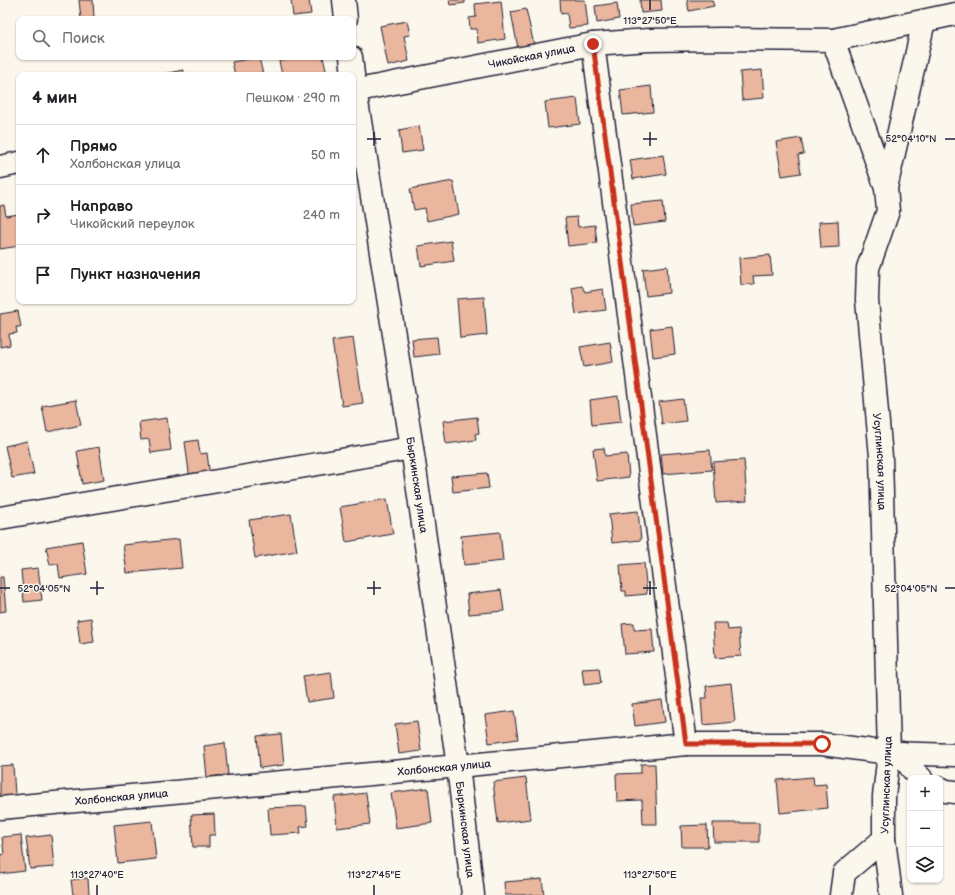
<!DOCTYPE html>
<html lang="ru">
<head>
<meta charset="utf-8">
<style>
	body { margin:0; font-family:"Balsamiq Sans",sans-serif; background:#f6f6f6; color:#202124 }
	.controls { position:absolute; right:12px; bottom:12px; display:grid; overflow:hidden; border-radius:8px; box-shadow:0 1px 3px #0004 }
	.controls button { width:36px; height:36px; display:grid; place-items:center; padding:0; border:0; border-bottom:1px solid #e0e0e0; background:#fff; color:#202124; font:20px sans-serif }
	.stop { position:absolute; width:12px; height:12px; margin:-9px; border:3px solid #c8321e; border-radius:50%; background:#fff }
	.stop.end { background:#c8321e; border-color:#fff; box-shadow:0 1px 4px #0008 }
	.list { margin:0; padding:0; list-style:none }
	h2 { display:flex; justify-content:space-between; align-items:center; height:52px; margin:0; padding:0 16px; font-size:17px }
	h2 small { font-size:13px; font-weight:400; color:#757577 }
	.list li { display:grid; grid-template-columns:26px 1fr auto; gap:12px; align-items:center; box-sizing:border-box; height:60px; padding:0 16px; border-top:1px solid #e0e0e0 }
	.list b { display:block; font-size:15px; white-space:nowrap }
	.list p { margin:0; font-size:13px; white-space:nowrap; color:#757577 }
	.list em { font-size:13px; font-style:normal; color:#757577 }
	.icon { flex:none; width:22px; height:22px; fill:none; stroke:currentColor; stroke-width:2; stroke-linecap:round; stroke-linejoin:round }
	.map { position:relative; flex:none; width:955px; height:895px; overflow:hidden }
	.search { position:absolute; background:#fff; box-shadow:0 1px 3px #0004; left:16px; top:16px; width:340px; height:44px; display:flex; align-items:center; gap:10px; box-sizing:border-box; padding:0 14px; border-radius:8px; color:#757577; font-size:15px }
	.panel { position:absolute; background:#fff; box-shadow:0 1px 3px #0004; left:16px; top:72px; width:340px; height:232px; border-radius:8px }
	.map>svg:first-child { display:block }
</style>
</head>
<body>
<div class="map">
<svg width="955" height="895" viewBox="0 0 955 895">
	<rect width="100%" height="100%" fill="#fbf7ec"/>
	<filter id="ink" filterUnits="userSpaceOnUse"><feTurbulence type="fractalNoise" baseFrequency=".025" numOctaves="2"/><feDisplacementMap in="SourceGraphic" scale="8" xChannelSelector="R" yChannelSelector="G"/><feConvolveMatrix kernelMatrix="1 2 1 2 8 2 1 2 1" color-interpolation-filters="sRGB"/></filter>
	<g filter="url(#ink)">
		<path fill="#eab69e" stroke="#22223b" d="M 79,0 L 93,0 L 94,19 L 81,19 Z
			M 291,0 L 309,0 L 311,14 L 293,16 Z
			M 449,0 L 465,0 L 465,3 L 450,5 Z
			M 560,0 L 585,0 L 588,26 L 569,28 L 567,13 L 561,14 Z
			M 640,0 L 661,0 L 662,11 L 641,13 Z
			M 687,0 L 712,0 L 714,6 L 689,11 Z
			M 501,1 L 505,39 L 478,43 L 477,29 L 470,29 L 469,18 L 476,17 L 475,4 Z
			M 617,3 L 619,19 L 597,23 L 595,6 Z
			M 526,9 L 534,45 L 518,48 L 511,12 Z
			M 407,21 L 410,35 L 404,36 L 409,61 L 388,66 L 380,26 Z
			M 259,57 L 263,75 L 235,75 L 232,62 Z
			M 285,57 L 323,57 L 327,75 L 282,75 L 279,61 L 286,60 Z
			M 183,70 L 184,75 L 163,75 L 163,74 Z
			M 762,70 L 764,98 L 742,100 L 740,72 Z
			M 651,86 L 653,112 L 623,115 L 620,90 Z
			M 577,98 L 580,124 L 548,128 L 545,102 Z
			M 419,126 L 423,150 L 402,153 L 399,130 Z
			M 801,138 L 804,154 L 798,155 L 801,173 L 782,176 L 776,142 Z
			M 663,155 L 666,174 L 633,179 L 630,160 Z
			M 453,181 L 459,214 L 427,221 L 425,208 L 414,210 L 410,189 Z
			M 663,201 L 665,222 L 633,226 L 631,204 Z
			M 4,205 L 6,216 L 19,214 L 19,246 L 0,249 L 0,206 Z
			M 577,217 L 578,227 L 595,225 L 597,243 L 568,246 L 565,218 Z
			M 838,221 L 839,247 L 821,248 L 819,222 Z
			M 451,241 L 454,261 L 421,266 L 418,246 Z
			M 770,255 L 772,275 L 753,276 L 754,284 L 741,285 L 739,258 Z
			M 667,266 L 669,293 L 646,296 L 643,269 Z
			M 582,286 L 585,292 L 603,289 L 606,310 L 576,314 L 572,288 Z
			M 484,297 L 487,335 L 460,338 L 457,299 Z
			M 18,311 L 21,327 L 16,327 L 17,333 L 9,334 L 10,345 L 0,347 L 0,314 Z
			M 672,326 L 675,354 L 653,357 L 650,329 Z
			M 437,337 L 439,354 L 414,357 L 412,339 Z
			M 353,338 L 363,403 L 342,406 L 332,341 Z
			M 610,342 L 613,362 L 584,367 L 580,347 Z
			M 618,396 L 621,422 L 592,425 L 590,400 Z
			M 683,399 L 686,421 L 662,424 L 659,402 Z
			M 76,400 L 81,425 L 47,432 L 42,406 Z
			M 477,417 L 479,433 L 475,434 L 476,440 L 446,444 L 443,421 Z
			M 167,418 L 171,450 L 151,453 L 149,439 L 141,440 L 139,422 Z
			M 198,440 L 200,454 L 207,453 L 210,477 L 190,480 L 185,442 Z
			M 27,441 L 34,474 L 12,478 L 5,446 Z
			M 99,447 L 104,480 L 82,484 L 77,451 Z
			M 604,448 L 605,456 L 627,454 L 629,477 L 597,481 L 593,449 Z
			M 710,450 L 712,470 L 663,474 L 661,454 Z
			M 744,460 L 747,501 L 716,503 L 713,462 Z
			M 487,473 L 489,488 L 453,492 L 451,476 Z
			M 387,499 L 393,534 L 346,542 L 340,507 Z
			M 638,511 L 641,540 L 612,543 L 609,514 Z
			M 291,514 L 297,551 L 255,558 L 249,520 Z
			M 500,532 L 503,561 L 464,565 L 461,536 Z
			M 179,539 L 182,568 L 127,573 L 123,545 Z
			M 82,541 L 87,574 L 60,578 L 58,564 L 50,565 L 46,547 Z
			M 644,563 L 647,594 L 626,596 L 626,591 L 622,591 L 620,565 Z
			M 38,568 L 42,600 L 24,602 L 21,570 Z
			M 0,577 L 3,577 L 6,611 L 0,612 Z
			M 501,590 L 504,611 L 469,614 L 467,594 Z
			M 91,618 L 94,642 L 80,644 L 77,620 Z
			M 634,623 L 634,630 L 652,629 L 654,652 L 625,654 L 622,624 Z
			M 713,623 L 727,623 L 728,630 L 739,629 L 741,656 L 715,658 Z
			M 599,668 L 601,683 L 584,685 L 582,669 Z
			M 331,672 L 334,698 L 307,702 L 303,676 Z
			M 731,683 L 735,722 L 703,725 L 701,698 L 707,698 L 706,686 Z
			M 662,700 L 665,722 L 635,726 L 632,704 Z
			M 514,711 L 518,739 L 489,743 L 485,715 Z
			M 417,721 L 421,751 L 399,754 L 395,724 Z
			M 281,734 L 284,765 L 260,768 L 257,736 Z
			M 225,743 L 228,775 L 207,777 L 204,746 Z
			M 641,764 L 655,764 L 657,824 L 643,824 L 642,800 L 617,801 L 616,774 L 641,773 Z
			M 13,765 L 15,795 L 0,797 L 0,766 Z
			M 813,777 L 814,785 L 826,784 L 828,808 L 780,813 L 777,780 Z
			M 526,778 L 531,819 L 498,823 L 493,782 Z
			M 428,788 L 432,823 L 396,828 L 391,793 Z
			M 366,793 L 370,824 L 337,828 L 334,797 Z
			M 306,806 L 308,826 L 300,827 L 301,833 L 270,835 L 268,808 Z
			M 214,814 L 215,835 L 209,835 L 209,847 L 193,847 L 191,815 Z
			M 152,821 L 156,859 L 118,863 L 114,825 Z
			M 713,823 L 759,823 L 759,842 L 714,842 Z
			M 707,825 L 708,847 L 682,847 L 681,826 Z
			M 21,835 L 25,871 L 0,874 L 0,855 L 4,854 L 2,837 Z
			M 51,835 L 54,867 L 30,869 L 26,838 Z
			M 88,878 L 89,895 L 73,895 L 71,880 Z
			M 542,879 L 544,895 L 505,895 L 504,882 Z"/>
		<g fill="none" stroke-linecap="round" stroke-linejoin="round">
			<defs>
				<g id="minor">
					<path d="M 344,0 L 346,19"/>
					<path id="s1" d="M 833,40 L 886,188 L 888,211 L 868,268 L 867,300 L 881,457 L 889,753 L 884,796 L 884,839 L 891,895"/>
					<path d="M 593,44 L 686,744"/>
					<path d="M 351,57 L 353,75"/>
					<path id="s2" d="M 353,77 L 412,448 L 458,766 L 473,895"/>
					<path id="s3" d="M 353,91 L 593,44 L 649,40 L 723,39 L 833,40 L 955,14"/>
					<path d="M 0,167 L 19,163"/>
					<path d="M 886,188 L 924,21"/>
					<path d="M 0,518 L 412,448"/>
					<path d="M 902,753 C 907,763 912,771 921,778"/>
					<path d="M 940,788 L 946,791 L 955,792"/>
					<path id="s4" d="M 0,808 L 458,766 L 686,744 L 822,744 L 889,753 L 955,755"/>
					<path d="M 841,895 L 844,873 L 884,839"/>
				</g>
			</defs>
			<use href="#minor" stroke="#22223b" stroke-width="25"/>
			<use href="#minor" stroke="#fbf7ec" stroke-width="22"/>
		</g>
	</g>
	<g fill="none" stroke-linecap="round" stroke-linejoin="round" filter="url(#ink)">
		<path stroke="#c8321e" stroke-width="5" d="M 593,44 L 686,744 L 822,744"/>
	</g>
	<path fill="none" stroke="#22223b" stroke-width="1.5" d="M 650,0 L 650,10M 374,132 L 374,146M 650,132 L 650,146M 367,139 L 381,139M 643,139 L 657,139M 945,139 L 955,139M 97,581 L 97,595M 374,581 L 374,595M 650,581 L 650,595M 0,588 L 10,588M 90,588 L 104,588M 367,588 L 381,588M 643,588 L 657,588M 945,588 L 955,588M 97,885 L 97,895M 374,885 L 374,895M 650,885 L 650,895"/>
	<g text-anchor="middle" stroke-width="3" stroke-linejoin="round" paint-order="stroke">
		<g font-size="11" fill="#22223b" stroke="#fbf7ec">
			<text dy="4" stroke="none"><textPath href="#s3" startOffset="182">Чикойская улица</textPath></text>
			<text dy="4" stroke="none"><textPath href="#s1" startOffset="435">Усуглинская улица</textPath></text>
			<text dy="4" stroke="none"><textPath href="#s2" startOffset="413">Быркинская улица</textPath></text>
			<text dy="4" stroke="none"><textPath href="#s4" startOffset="446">Холбонская улица</textPath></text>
			<text transform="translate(886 785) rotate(-88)" y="4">Усуглинская улица</text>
			<text dy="4" stroke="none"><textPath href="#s4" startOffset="122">Холбонская улица</textPath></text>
			<text dy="4" stroke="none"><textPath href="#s2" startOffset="761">Быркинская улица</textPath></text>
		</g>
	</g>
	<g font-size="10" text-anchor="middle" fill="#22223b" stroke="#fbf7ec" stroke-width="3" stroke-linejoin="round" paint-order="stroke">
		<text x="650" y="24">113°27'50"E</text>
		<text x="911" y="142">52°04'10"N</text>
		<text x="44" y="592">52°04'05"N</text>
		<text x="911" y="592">52°04'05"N</text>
		<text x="97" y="878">113°27'40"E</text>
		<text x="374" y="878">113°27'45"E</text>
		<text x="650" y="878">113°27'50"E</text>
	</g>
</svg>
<div class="controls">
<button>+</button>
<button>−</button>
<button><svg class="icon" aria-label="layers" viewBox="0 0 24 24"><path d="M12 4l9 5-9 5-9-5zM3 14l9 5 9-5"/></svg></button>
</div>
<div class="stop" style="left:822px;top:744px"></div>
<div class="stop end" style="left:593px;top:44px"></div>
<div class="search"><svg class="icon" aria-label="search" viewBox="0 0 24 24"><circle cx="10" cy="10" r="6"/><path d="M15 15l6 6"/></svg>Поиск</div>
<section class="panel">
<h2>4 мин<small>Пешком · 290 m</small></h2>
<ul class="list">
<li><svg class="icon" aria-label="ahead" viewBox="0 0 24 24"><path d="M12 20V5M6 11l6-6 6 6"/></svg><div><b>Прямо</b><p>Холбонская улица</p></div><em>50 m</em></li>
<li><svg class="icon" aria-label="right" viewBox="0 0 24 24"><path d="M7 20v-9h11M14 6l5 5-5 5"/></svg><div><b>Направо</b><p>Чикойский переулок</p></div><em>240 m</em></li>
<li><svg class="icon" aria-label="arrive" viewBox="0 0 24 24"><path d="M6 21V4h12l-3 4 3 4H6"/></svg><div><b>Пункт назначения</b></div></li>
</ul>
</section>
</div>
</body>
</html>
